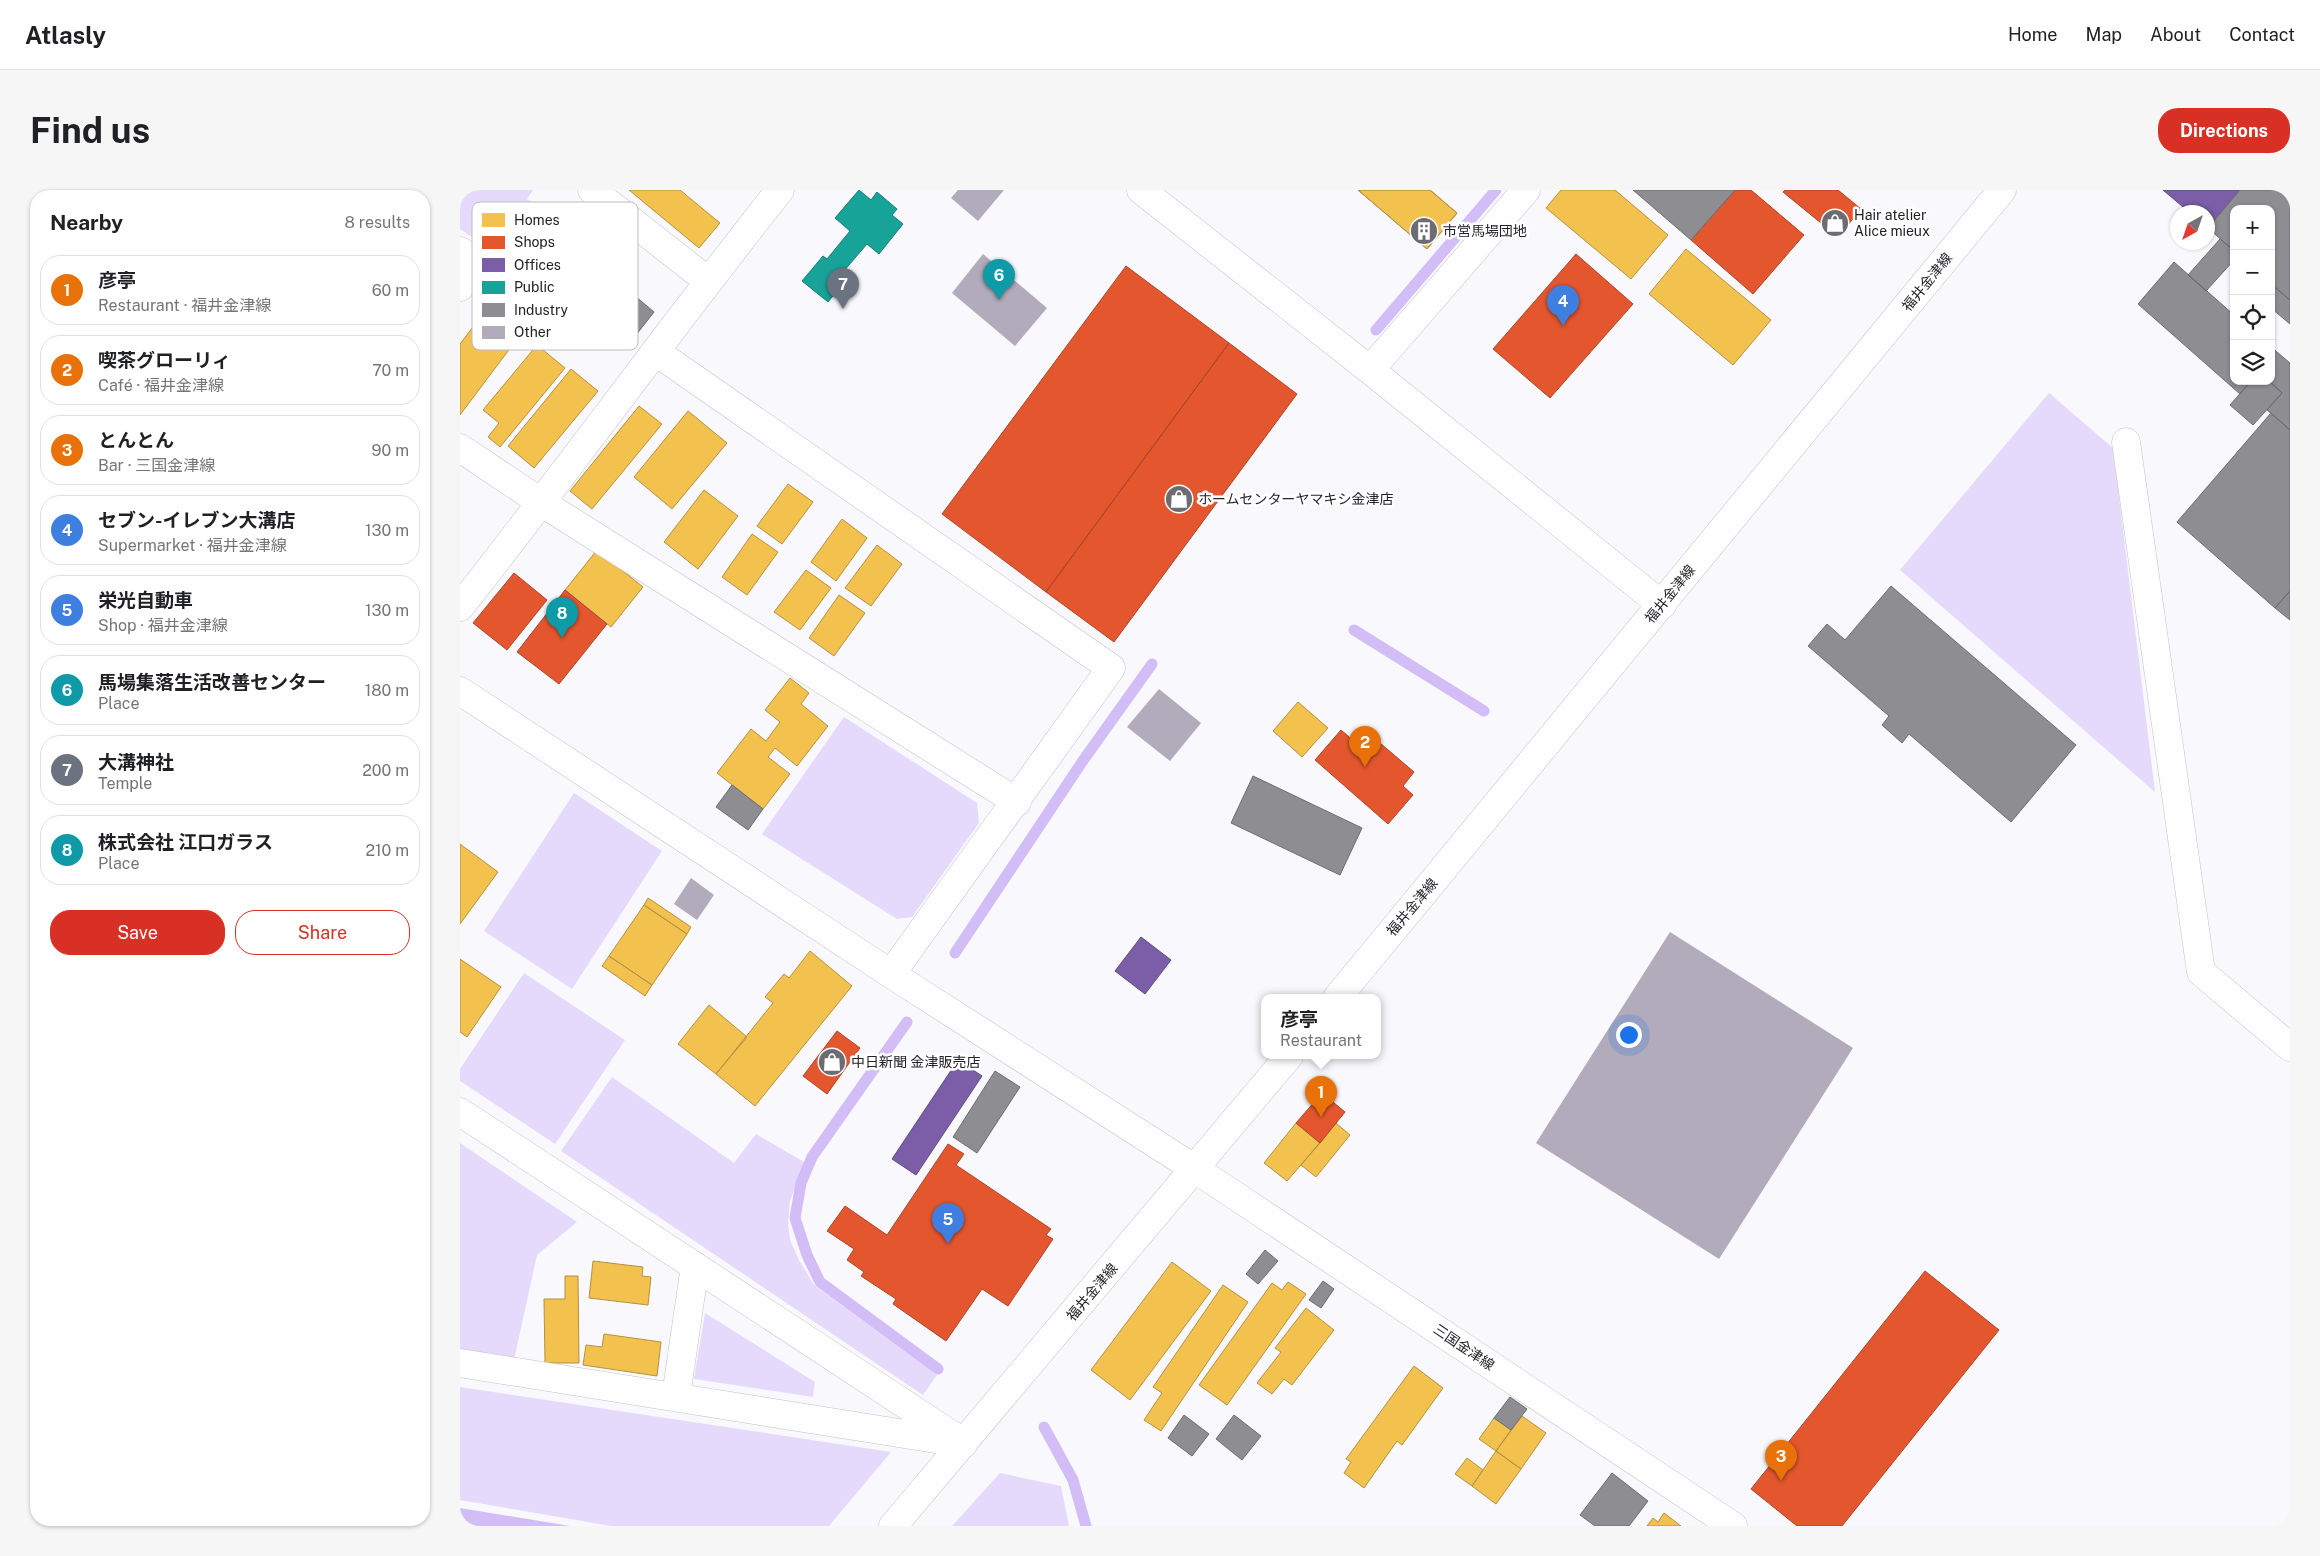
<!DOCTYPE html>
<html lang="en">
<head>
<meta charset="utf-8">
<style>
	body { margin:0; font-family:"Public Sans","Noto Sans JP",sans-serif; background:#f6f6f6; color:#202124 }
	.controls { position:absolute; right:15px; top:15px; display:grid; overflow:hidden; border-radius:10px; box-shadow:0 1px 4px #0004 }
	.controls button { width:45px; height:45px; display:grid; place-items:center; padding:0; border:0; border-bottom:1px solid #e0e0e0; background:#fff; color:#202124; font:25px sans-serif }
	.compass { position:absolute; left:1710px; top:15px; width:45px; height:45px; border-radius:50%; background:#fff; box-shadow:0 1px 4px #0004; rotate:220deg }
	.you { position:absolute; left:1168px; top:844px; width:18px; height:18px; margin:-12px; border:4px solid #fff; border-radius:50%; background:#1a73e8; box-shadow:0 0 0 8px #1a73e833 }
	.badge { display:grid; place-items:center; width:32px; height:32px; border-radius:50%; background:#d93025; color:#fff; font-size:16px; font-weight:700 }
	.pin { position:absolute; translate:-50% -41px; filter:drop-shadow(0 1px 2px #0008) }
	.pin::after { content:''; position:absolute; top:26px; width:18px; height:15px; background:inherit; clip-path:polygon(0 0,100% 0,50% 100%) }
	.popup { position:absolute; left:801px; top:804px; width:120px; height:65px; box-sizing:border-box; display:grid; place-content:center; border-radius:10px; background:#fff; filter:drop-shadow(0 1px 4px #0005); font-size:16px; white-space:nowrap; color:#757577 }
	.popup b { font-size:19px; color:#202124 }
	.popup::after { content:''; position:absolute; left:50%; top:100%; margin-left:-10px; border:10px solid transparent; border-top-color:#fff }
	.list { margin:0; padding:0; list-style:none }
	h2 { display:flex; justify-content:space-between; align-items:center; height:65px; margin:0; padding:0 20px; font-size:21px }
	h2 small { font-size:16px; font-weight:400; color:#757577 }
	.list li { display:grid; grid-template-columns:32px 1fr auto; gap:15px; align-items:center; box-sizing:border-box; height:70px; margin:0 10px 10px; padding:0 10px; border:1px solid #e0e0e0; border-radius:20px }
	.list b { display:block; font-size:19px; white-space:nowrap }
	.list p { margin:0; font-size:16px; white-space:nowrap; color:#757577 }
	.list em { font-size:16px; font-style:normal; color:#757577 }
	.actions { display:flex; gap:10px; padding:15px 20px }
	.actions a { flex:1; padding:11px 0; border:1px solid #d93025; border-radius:20px; text-align:center; font-size:18px; color:#d93025 }
	.actions .main { background:#d93025; color:#fff }
	.icon { flex:none; width:28px; height:28px; fill:none; stroke:currentColor; stroke-width:2; stroke-linecap:round; stroke-linejoin:round }
	.map { position:relative; flex:none; width:1830px; height:1336px; overflow:hidden; border-radius:20px }
	header { display:flex; align-items:center; gap:30px; box-sizing:border-box; height:70px; padding:0 25px; background:#fff; border-bottom:1px solid #e0e0e0 }
	header strong { font-size:24px }
	nav { display:flex; gap:28px; margin-inline-start:auto; font-size:18px }
	.intro { display:flex; align-items:center; justify-content:space-between; box-sizing:border-box; height:120px; padding:0 30px }
	h1 { margin:0; font-size:35px }
	.button { padding:12px 22px; border-radius:20px; background:#d93025; color:#fff; font-size:18px; font-weight:700 }
	main { display:flex; gap:30px; padding:0 30px }
	aside { flex:1; background:#fff; border-radius:20px; box-shadow:0 1px 4px #0004 }
	.map>svg:first-child { display:block }
</style>
</head>
<body>
<header>
<strong>Atlasly</strong>
<nav><a>Home</a><a>Map</a><a>About</a><a>Contact</a></nav>
</header>
<div class="intro"><h1>Find us</h1><a class="button">Directions</a></div>
<main>
<aside>
<h2>Nearby<small>8 results</small></h2>
<ul class="list">
<li><span class="badge" style="background:#e8710a">1</span><div><b>彦亭</b><p>Restaurant · 福井金津線</p></div><em>60 m</em></li>
<li><span class="badge" style="background:#e8710a">2</span><div><b>喫茶グローリィ</b><p>Café · 福井金津線</p></div><em>70 m</em></li>
<li><span class="badge" style="background:#e8710a">3</span><div><b>とんとん</b><p>Bar · 三国金津線</p></div><em>90 m</em></li>
<li><span class="badge" style="background:#3f7fe0">4</span><div><b>セブン-イレブン大溝店</b><p>Supermarket · 福井金津線</p></div><em>130 m</em></li>
<li><span class="badge" style="background:#3f7fe0">5</span><div><b>栄光自動車</b><p>Shop · 福井金津線</p></div><em>130 m</em></li>
<li><span class="badge" style="background:#0f9aa8">6</span><div><b>馬場集落生活改善センター</b><p>Place</p></div><em>180 m</em></li>
<li><span class="badge" style="background:#6b7280">7</span><div><b>大溝神社</b><p>Temple</p></div><em>200 m</em></li>
<li><span class="badge" style="background:#0f9aa8">8</span><div><b>株式会社 江口ガラス</b><p>Place</p></div><em>210 m</em></li>
</ul>
<div class="actions"><a class="main">Save</a><a>Share</a></div>
</aside>
<div class="map">
<svg width="1830" height="1336" viewBox="0 0 1830 1336">
	<rect width="100%" height="100%" fill="#f9f8fc"/>
	<path fill="#e6dafc" d="M 0,0 L 73,0 L 67,9 L 127,48 L 93,100 L 0,39 Z
		M 1589,203 L 1653,258 L 1695,602 L 1440,380 Z
		M 384,527 L 517,613 L 519,633 L 452,727 L 437,729 L 302,644 Z
		M 114,603 L 202,661 L 112,799 L 24,741 Z
		M 64,783 L 165,850 L 95,954 L 0,891 L 0,879 Z
		M 152,887 L 274,973 L 296,944 L 344,972 L 330,1011 L 328,1033 L 330,1050 L 339,1070 L 354,1095 L 477,1185 L 463,1205 L 101,961 Z
		M 0,953 L 117,1032 L 77,1065 L 54,1170 L 0,1161 Z
		M 245,1123 L 355,1192 L 353,1207 L 234,1189 Z
		M 0,1197 L 431,1262 L 369,1336 L 151,1336 L 0,1310 Z
		M 540,1283 L 601,1296 L 609,1336 L 492,1336 Z"/>
	<path fill="#d2bdf6" d="M 0,1318 L 110,1336 L 0,1336 Z"/>
	<path fill="#f2c14e" stroke="#b49143" d="M 169,0 L 220,0 L 260,33 L 239,58 Z
		M 898,0 L 970,0 L 997,23 L 967,59 Z
		M 898,0 L 970,0 L 997,23 L 967,59 Z
		M 1101,0 L 1155,0 L 1208,45 L 1171,89 L 1086,18 Z
		M 1226,59 L 1311,130 L 1273,175 L 1189,104 Z
		M 133,66 L 145,75 L 141,81 L 154,91 L 143,104 L 154,113 L 123,151 L 88,123 Z
		M 56,79 L 90,104 L 66,137 L 32,112 Z
		M 32,112 L 66,137 L 0,225 L 0,154 Z
		M 77,155 L 105,178 L 40,257 L 28,247 L 39,233 L 23,220 Z
		M 111,179 L 138,201 L 74,278 L 48,256 Z
		M 179,216 L 202,234 L 132,319 L 110,301 Z
		M 228,221 L 267,253 L 212,319 L 174,287 Z
		M 328,294 L 353,312 L 322,354 L 297,336 Z
		M 244,300 L 278,326 L 238,379 L 204,352 Z
		M 382,329 L 407,348 L 376,391 L 351,372 Z
		M 292,344 L 318,362 L 287,405 L 262,387 Z
		M 417,355 L 442,374 L 411,416 L 385,398 Z
		M 137,360 L 183,397 L 151,437 L 105,400 Z
		M 346,380 L 371,398 L 340,440 L 314,422 Z
		M 379,405 L 405,423 L 374,466 L 349,448 Z
		M 330,488 L 349,503 L 341,514 L 368,536 L 337,576 L 315,558 L 308,567 L 330,584 L 303,619 L 257,583 L 291,539 L 306,551 L 320,532 L 305,520 Z
		M 838,512 L 868,538 L 842,567 L 813,541 Z
		M 0,654 L 38,682 L 0,734 Z
		M 188,708 L 231,737 L 227,744 L 184,715 Z
		M 184,715 L 227,744 L 192,795 L 149,766 Z
		M 350,761 L 392,796 L 295,916 L 256,884 L 313,813 L 305,807 L 324,784 L 329,788 Z
		M 149,766 L 192,795 L 185,806 L 142,776 Z
		M 0,769 L 41,797 L 7,847 L 0,842 Z
		M 249,815 L 287,847 L 256,884 L 218,854 Z
		M 836,933 L 860,953 L 827,991 L 804,973 Z
		M 876,933 L 890,945 L 856,987 L 841,975 Z
		M 133,1071 L 183,1077 L 182,1086 L 191,1087 L 188,1115 L 129,1108 Z
		M 712,1072 L 751,1101 L 670,1210 L 631,1180 Z
		M 105,1086 L 118,1086 L 119,1173 L 85,1173 L 84,1109 L 105,1109 Z
		M 828,1092 L 846,1104 L 767,1215 L 739,1195 L 812,1093 L 822,1100 Z
		M 763,1095 L 788,1112 L 701,1241 L 684,1230 L 702,1203 L 693,1197 Z
		M 846,1118 L 874,1140 L 832,1195 L 824,1189 L 812,1204 L 797,1193 L 821,1162 L 815,1158 Z
		M 144,1144 L 201,1152 L 197,1186 L 123,1175 L 126,1155 L 142,1157 Z
		M 954,1176 L 983,1198 L 942,1255 L 937,1251 L 904,1298 L 884,1283 L 891,1272 L 886,1269 Z
		M 1062,1226 L 1086,1243 L 1061,1279 L 1036,1261 Z
		M 1034,1228 L 1051,1240 L 1036,1261 L 1019,1249 Z
		M 1036,1261 L 1061,1279 L 1036,1314 L 1012,1296 Z
		M 1007,1268 L 1023,1280 L 1012,1296 L 995,1284 Z
		M 1204,1323 L 1221,1336 L 1187,1336 L 1193,1328 L 1198,1332 Z"/>
	<path fill="#e4572e" stroke="#aa462c" d="M 1275,0 L 1291,0 L 1344,45 L 1293,104 L 1231,50 Z
		M 1325,0 L 1378,0 L 1401,19 L 1378,47 L 1323,2 Z
		M 1116,64 L 1173,114 L 1090,208 L 1033,159 Z
		M 666,76 L 769,153 L 586,402 L 482,324 Z
		M 769,153 L 837,204 L 654,452 L 586,402 Z
		M 54,383 L 87,410 L 47,460 L 13,433 Z
		M 105,400 L 147,434 L 99,494 L 57,462 Z
		M 881,540 L 910,565 L 920,553 L 954,582 L 943,596 L 953,605 L 928,634 L 855,570 Z
		M 377,841 L 400,858 L 367,904 L 343,886 Z
		M 862,903 L 885,922 L 860,953 L 836,933 Z
		M 488,954 L 504,964 L 496,975 L 591,1039 L 586,1045 L 593,1049 L 548,1116 L 522,1099 L 486,1151 L 433,1114 L 436,1109 L 401,1086 L 404,1082 L 387,1070 L 394,1059 L 367,1041 L 385,1016 L 427,1045 Z
		M 1465,1081 L 1539,1140 L 1382,1336 L 1337,1336 L 1291,1299 Z"/>
	<path fill="#7b5ea7" stroke="#614b81" d="M 1703,0 L 1780,0 L 1748,38 L 1748,22 L 1729,22 Z
		M 681,747 L 711,770 L 685,804 L 655,781 Z
		M 498,870 L 522,886 L 456,985 L 432,969 Z"/>
	<path fill="#17a398" stroke="#1b7c76" d="M 399,0 L 411,10 L 417,2 L 437,19 L 432,25 L 443,34 L 419,64 L 407,54 L 383,82 L 388,87 L 368,112 L 342,91 L 363,66 L 367,69 L 390,41 L 375,28 Z"/>
	<path fill="#8d8d92" stroke="#6d6c72" d="M 1173,0 L 1275,0 L 1231,50 Z
		M 1780,0 L 1830,0 L 1830,110 L 1811,94 L 1811,19 L 1774,19 L 1774,61 L 1748,38 Z
		M 1760,49 L 1774,61 L 1774,70 L 1746,101 L 1728,85 Z
		M 1714,72 L 1774,125 L 1774,191 L 1791,191 L 1780,204 L 1678,114 Z
		M 1811,94 L 1830,110 L 1830,134 L 1811,118 Z
		M 174,105 L 194,122 L 169,154 L 149,138 Z
		M 1811,157 L 1830,173 L 1830,240 L 1807,220 L 1822,203 L 1809,191 L 1811,191 Z
		M 1791,191 L 1809,191 L 1822,203 L 1793,235 L 1770,215 Z
		M 1811,223 L 1830,240 L 1830,401 L 1815,418 L 1717,332 Z
		M 1431,396 L 1616,555 L 1551,632 L 1449,544 L 1442,553 L 1422,535 L 1429,526 L 1348,456 L 1367,434 L 1385,450 Z
		M 1830,401 L 1830,430 L 1815,418 Z
		M 793,586 L 902,638 L 880,685 L 771,633 Z
		M 272,595 L 303,619 L 288,640 L 256,617 Z
		M 535,881 L 560,897 L 517,963 L 493,947 Z
		M 805,1060 L 818,1071 L 798,1094 L 786,1084 Z
		M 863,1091 L 874,1099 L 861,1118 L 849,1110 Z
		M 1050,1207 L 1067,1219 L 1051,1240 L 1034,1228 Z
		M 724,1225 L 749,1244 L 732,1266 L 708,1248 Z
		M 774,1225 L 801,1246 L 782,1270 L 756,1249 Z
		M 1152,1283 L 1188,1311 L 1169,1336 L 1135,1336 L 1120,1325 Z"/>
	<g fill="none" stroke-linecap="round" stroke-linejoin="round">
		<path stroke="#d2bdf6" stroke-width="11" d="M 916,140 L 1036,0
			M 894,440 L 1024,521
			M 495,763 L 622,572 L 692,474
			M 447,832 L 352,967 L 341,993 L 335,1028 L 347,1065 L 360,1092 L 478,1179
			M 584,1237 L 613,1290 L 626,1336"/>
	</g>
	<path fill="#b1abbb" d="M 498,0 L 544,0 L 518,31 L 491,8 Z
		M 523,64 L 587,118 L 555,156 L 492,103 Z
		M 699,499 L 741,533 L 710,571 L 667,537 Z
		M 231,688 L 254,705 L 237,730 L 214,714 Z
		M 1210,742 L 1393,858 L 1259,1069 L 1076,953 Z"/>
	<g fill="none" stroke-linecap="round" stroke-linejoin="round">
		<defs>
			<path id="minor" d="M 132,0 L 248,91
				M 681,0 L 910,180 L 1202,415
				M 0,61 L 15,71 L 0,97
				M 196,162 L 651,478 L 431,784
				M 910,180 L 1066,0
				M 1666,252 L 1741,782 L 1830,857
				M 0,258 L 82,313 L 557,612
				M 0,417 C 109,279 211,137 320,0
				M 0,501 L 431,784 L 735,979
				M 0,922 L 504,1253
				M 0,1173 L 495,1252
				M 216,1206 L 235,1076"/>
			<path id="major" d="M 877,808 L 1542,0
				M 735,979 L 1273,1336
				M 433,1336 L 829,866"/>
		</defs>
		<use href="#minor" stroke="#c3c2c7" stroke-width="29"/>
		<use href="#major" stroke="#c3c2c7" stroke-width="29"/>
		<use href="#minor" stroke="#fefeff" stroke-width="28"/>
		<use href="#major" stroke="#fefeff" stroke-width="28"/>
	</g>
	<defs>
		<symbol id="shop-disc" viewBox="-11 -11 22 22"><circle r="9.5" fill="#6e6c72" stroke="#fff"/><path d="M-5-2.5h2.3a2.7 3.5 0 0 1 5.4 0H5L5.5 6h-11ZM-1.5-2.5h3a1.5 2.3 0 0 0-3 0Z" fill="#fff"/></symbol>
		<symbol id="building-disc" viewBox="-11 -11 22 22"><circle r="9.5" fill="#6e6c72" stroke="#fff"/><path d="M-4-6H4V6H1V3H-1V6H-4ZM-2.5-4.3h1.7v1.8h-1.7ZM.8-4.3h1.7v1.8H.8ZM-2.5-1h1.7V.8h-1.7ZM.8-1h1.7V.8H.8Z" fill="#fff"/></symbol>
	</defs>
	<g fill-rule="evenodd">
		<use href="#shop-disc" x="1359" y="17" width="32" height="32"/>
		<use href="#building-disc" x="948" y="25" width="32" height="32"/>
		<use href="#shop-disc" x="703" y="293" width="32" height="32"/>
		<use href="#shop-disc" x="356" y="856" width="32" height="32"/>
	</g>
	<g text-anchor="middle" stroke-width="5" stroke-linejoin="round" paint-order="stroke">
		<g font-size="14" fill="#232028" stroke="#fff" text-anchor="start">
			<text x="1394" y="30">Hair atelier<tspan x="1394" dy="16">Alice mieux</tspan></text>
			<text x="983" y="46">市営馬場団地</text>
			<text x="738" y="314">ホームセンターヤマキシ金津店</text>
			<text x="391" y="877">中日新聞 金津販売店</text>
		</g>
		<g font-size="14" fill="#232028" stroke="#fff">
			<text transform="translate(1467 92) rotate(-51)" y="5">福井金津線</text>
			<text transform="translate(1210 404) rotate(-51)" y="5">福井金津線</text>
			<text transform="translate(952 717) rotate(-50)" y="5">福井金津線</text>
			<text transform="translate(632 1102) rotate(-50)" y="5">福井金津線</text>
			<text transform="translate(1004 1157) rotate(34)" y="5">三国金津線</text>
		</g>
	</g>
	<rect x="12" y="12" width="166" height="148" rx="8" fill="#fff" stroke="#bdbcbe" stroke-width="1"/>
	<rect x="22" y="23" width="23" height="14" fill="#f2c14e"/>
	<rect x="22" y="46" width="23" height="13" fill="#e4572e"/>
	<rect x="22" y="68" width="23" height="14" fill="#7b5ea7"/>
	<rect x="22" y="91" width="23" height="13" fill="#17a398"/>
	<rect x="22" y="113" width="23" height="14" fill="#8d8d92"/>
	<rect x="22" y="136" width="23" height="13" fill="#b1abbb"/>
	<g font-size="14" fill="#232028">
		<text x="54" y="35">Homes</text>
		<text x="54" y="57">Shops</text>
		<text x="54" y="80">Offices</text>
		<text x="54" y="102">Public</text>
		<text x="54" y="125">Industry</text>
		<text x="54" y="147">Other</text>
	</g>
</svg>
<div class="controls">
<button>+</button>
<button>−</button>
<button><svg class="icon" aria-label="locate" viewBox="0 0 24 24"><circle cx="12" cy="12" r="6"/><path d="M12 2v4M12 18v4M2 12h4M18 12h4"/></svg></button>
<button><svg class="icon" aria-label="layers" viewBox="0 0 24 24"><path d="M12 4l9 5-9 5-9-5zM3 14l9 5 9-5"/></svg></button>
</div>
<svg class="compass" viewBox="-18 -18 36 36"><path d="M0-13l5 13h-10z" fill="#e53935"/><path d="M0 13l5-13h-10z" fill="#757577"/></svg>
<div class="you"></div>
<div class="pin badge" style="left:861px;top:927px;background:#e8710a">1</div>
<div class="popup"><b>彦亭</b>Restaurant</div>
<div class="pin badge" style="left:905px;top:577px;background:#e8710a">2</div>
<div class="pin badge" style="left:1321px;top:1291px;background:#e8710a">3</div>
<div class="pin badge" style="left:1103px;top:136px;background:#3f7fe0">4</div>
<div class="pin badge" style="left:488px;top:1054px;background:#3f7fe0">5</div>
<div class="pin badge" style="left:539px;top:110px;background:#0f9aa8">6</div>
<div class="pin badge" style="left:383px;top:119px;background:#6b7280">7</div>
<div class="pin badge" style="left:102px;top:448px;background:#0f9aa8">8</div>
</div>
</main>
</body>
</html>
